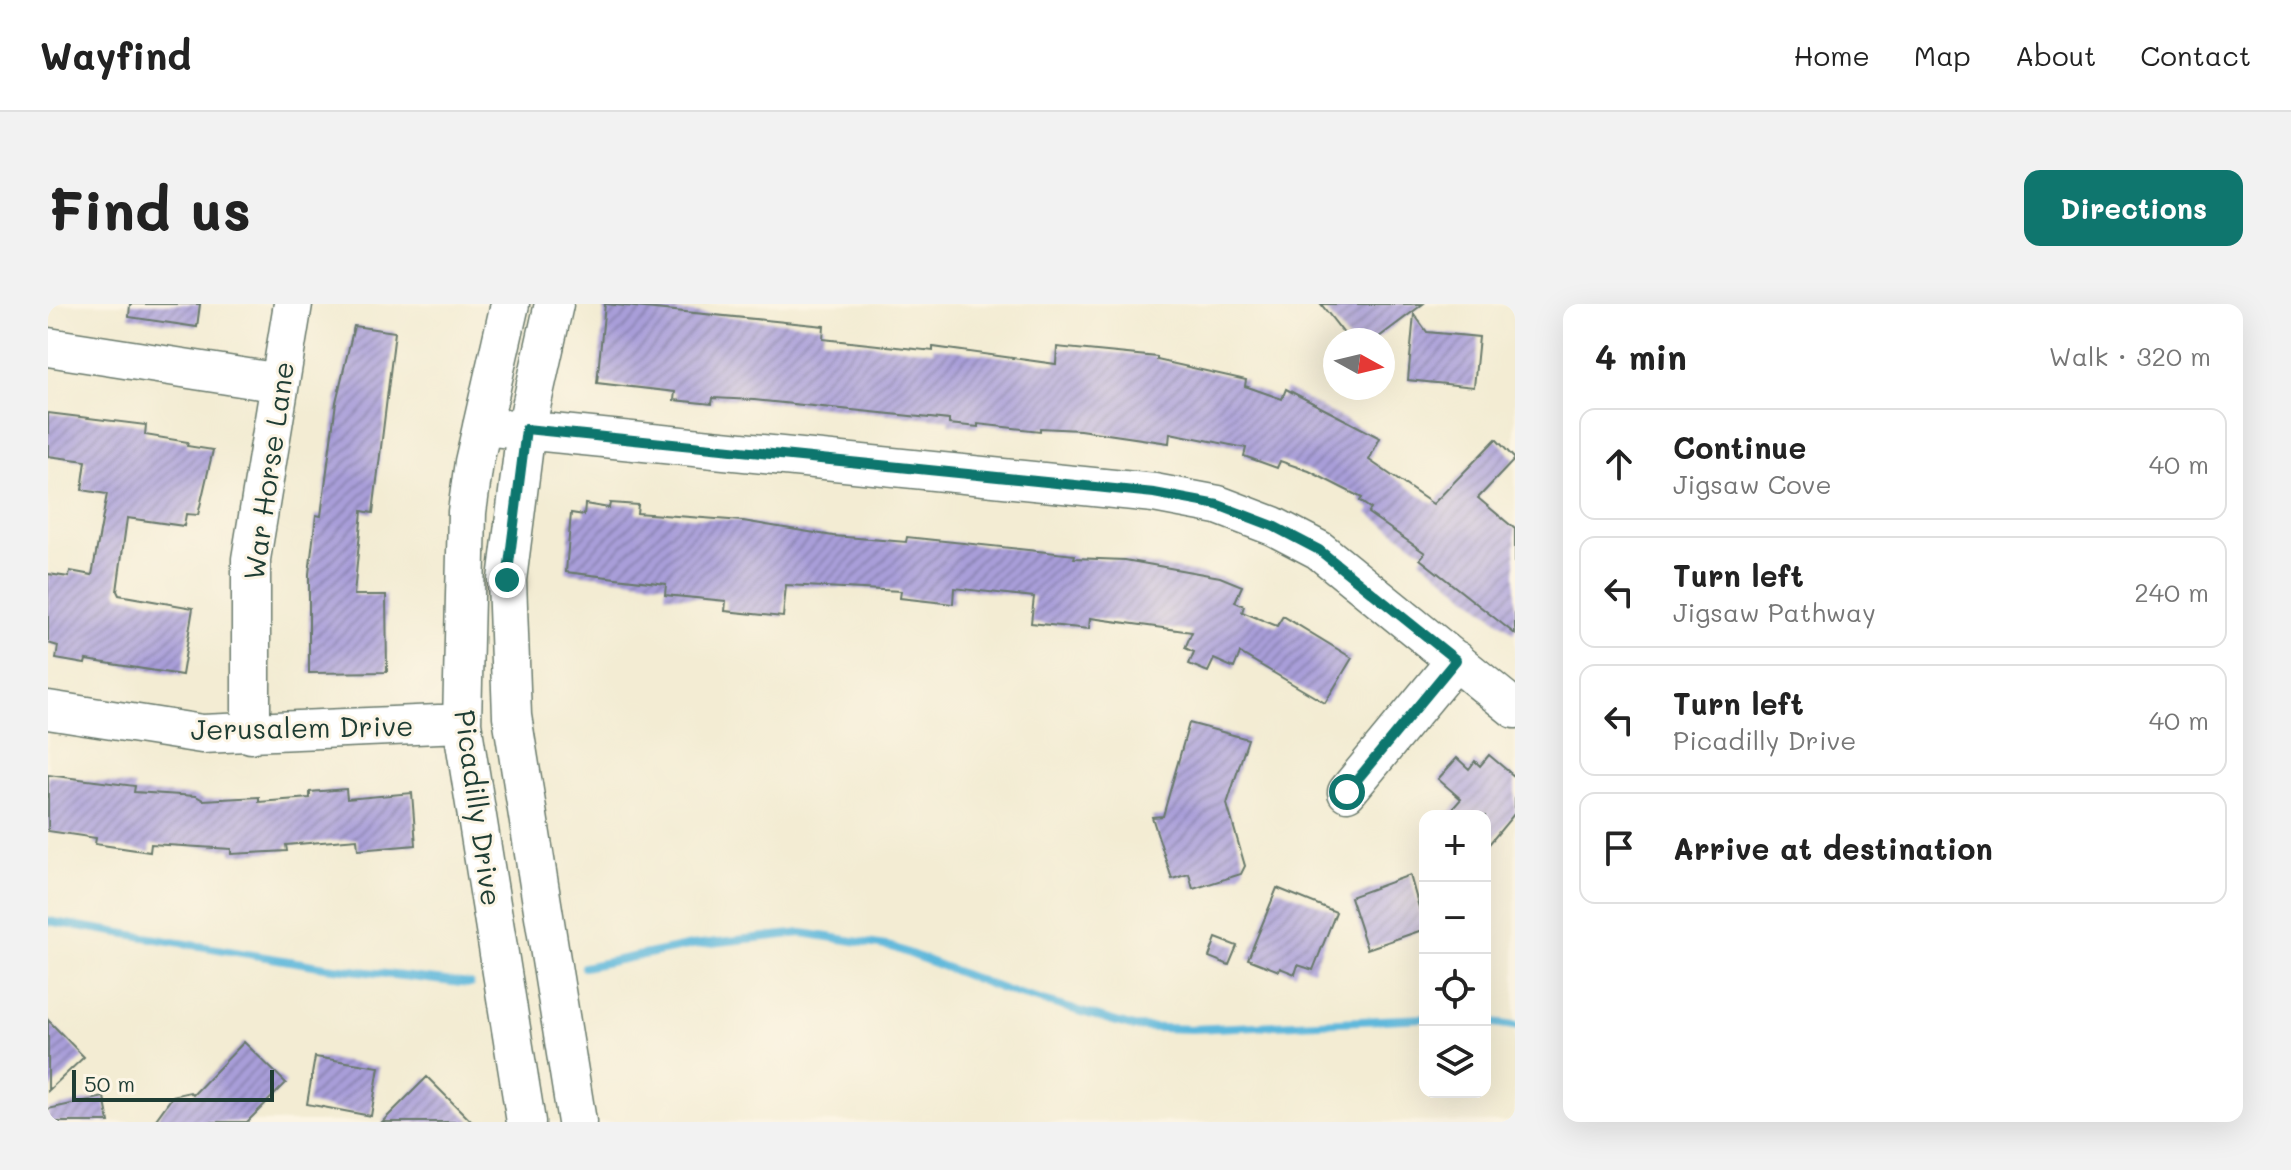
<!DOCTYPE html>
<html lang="en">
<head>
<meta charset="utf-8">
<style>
	body { margin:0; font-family:Mali,sans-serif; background:#f2f2f2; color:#222 }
	.controls { position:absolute; right:24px; bottom:24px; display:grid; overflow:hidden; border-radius:16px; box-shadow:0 8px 32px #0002 }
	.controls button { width:72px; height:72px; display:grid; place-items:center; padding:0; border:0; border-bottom:2px solid #e0e0e0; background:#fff; color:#222; font:40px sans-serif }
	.compass { position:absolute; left:1275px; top:24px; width:72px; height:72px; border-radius:50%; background:#fff; box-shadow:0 8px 32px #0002; rotate:98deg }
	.scale { position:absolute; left:24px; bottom:20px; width:202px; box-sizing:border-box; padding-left:8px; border:4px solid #1f3d34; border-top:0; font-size:22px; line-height:28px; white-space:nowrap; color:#1f3d34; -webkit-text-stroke:6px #fcf5e5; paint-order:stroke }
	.stop { position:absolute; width:24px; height:24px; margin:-18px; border:6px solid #0f766e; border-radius:50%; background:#fff }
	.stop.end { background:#0f766e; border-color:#fff; box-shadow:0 2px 8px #0008 }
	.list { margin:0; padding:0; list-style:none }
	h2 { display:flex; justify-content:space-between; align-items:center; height:104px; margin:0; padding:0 32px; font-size:34px }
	h2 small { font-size:26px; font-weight:400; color:#767676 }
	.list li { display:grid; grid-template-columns:52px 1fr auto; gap:24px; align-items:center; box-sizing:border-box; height:112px; margin:0 16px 16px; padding:0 16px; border:2px solid #e0e0e0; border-radius:16px }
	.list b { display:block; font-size:30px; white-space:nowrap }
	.list p { margin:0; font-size:26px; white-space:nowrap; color:#767676 }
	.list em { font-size:26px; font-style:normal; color:#767676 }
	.icon { flex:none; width:44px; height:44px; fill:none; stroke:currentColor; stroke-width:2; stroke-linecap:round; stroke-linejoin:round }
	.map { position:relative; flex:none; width:1467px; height:818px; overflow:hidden; border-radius:16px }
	header { display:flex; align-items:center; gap:48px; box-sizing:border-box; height:112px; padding:0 40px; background:#fff; border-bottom:2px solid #e0e0e0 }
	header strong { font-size:38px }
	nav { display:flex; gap:44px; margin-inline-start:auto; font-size:28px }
	.intro { display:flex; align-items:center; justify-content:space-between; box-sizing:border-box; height:192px; padding:0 48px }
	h1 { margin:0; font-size:56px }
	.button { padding:20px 36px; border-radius:16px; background:#0f766e; color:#fff; font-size:28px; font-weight:700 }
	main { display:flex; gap:48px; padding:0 48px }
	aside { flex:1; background:#fff; border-radius:16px; box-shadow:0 8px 32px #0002 }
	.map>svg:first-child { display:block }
</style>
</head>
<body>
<header>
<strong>Wayfind</strong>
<nav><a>Home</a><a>Map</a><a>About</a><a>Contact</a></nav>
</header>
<div class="intro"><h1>Find us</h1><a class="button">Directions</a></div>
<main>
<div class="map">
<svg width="1467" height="818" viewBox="0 0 1467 818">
	<defs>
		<pattern id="building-hatch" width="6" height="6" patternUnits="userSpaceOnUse" patternTransform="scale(2)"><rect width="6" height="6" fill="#a99ed9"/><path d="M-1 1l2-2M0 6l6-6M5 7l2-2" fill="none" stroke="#8982b1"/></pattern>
	</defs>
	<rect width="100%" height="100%" fill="#fcf5e5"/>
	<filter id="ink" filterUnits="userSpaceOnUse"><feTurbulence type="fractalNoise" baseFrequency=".0125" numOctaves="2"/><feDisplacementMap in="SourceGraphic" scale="16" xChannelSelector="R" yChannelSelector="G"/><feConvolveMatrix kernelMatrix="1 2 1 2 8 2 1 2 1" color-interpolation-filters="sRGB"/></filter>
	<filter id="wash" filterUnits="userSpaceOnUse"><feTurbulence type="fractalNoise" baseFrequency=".006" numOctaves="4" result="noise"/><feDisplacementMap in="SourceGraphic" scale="32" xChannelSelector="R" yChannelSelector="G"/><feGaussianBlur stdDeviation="1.8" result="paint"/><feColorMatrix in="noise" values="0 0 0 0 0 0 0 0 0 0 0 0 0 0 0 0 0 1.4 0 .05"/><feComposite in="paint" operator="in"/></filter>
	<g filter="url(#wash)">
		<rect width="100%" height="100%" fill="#f3ecd3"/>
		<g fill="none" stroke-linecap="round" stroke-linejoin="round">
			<path stroke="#5eb8db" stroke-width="8" d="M 0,617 L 278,663 L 422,680
				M 536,663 L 644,641 L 754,629 L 844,643 L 957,686 L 1086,723 L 1144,725 L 1377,714
				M 1437,718 L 1467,722"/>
		</g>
		<g id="blocks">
			<path fill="url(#building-hatch)" d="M 82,0 L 152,0 L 149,23 L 81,13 Z
				M 557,0 L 776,22 L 775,35 L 885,47 L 885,43 L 1008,60 L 1009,43 L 1109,53 L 1109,56 L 1198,76 L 1197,82 L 1234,95 L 1238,85 L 1332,134 L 1321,156 L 1385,200 L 1448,135 L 1467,155 L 1430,194 L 1467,225 L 1467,330 L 1372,255 L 1377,249 L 1320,209 L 1323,205 L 1312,197 L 1314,194 L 1261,167 L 1232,157 L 1229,164 L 1196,152 L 1198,144 L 1122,129 L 1121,139 L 1032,126 L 992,124 L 992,127 L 930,120 L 930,123 L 901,120 L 901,116 L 706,96 L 665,94 L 664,100 L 626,96 L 627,88 L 549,79 Z
				M 1273,0 L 1375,0 L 1327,36 L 1301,36 Z
				M 1366,10 L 1379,28 L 1431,33 L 1426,83 L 1360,76 Z
				M 306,22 L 347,28 L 325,209 L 314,207 L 306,291 L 338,291 L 339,368 L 261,369 L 261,270 L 268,211 L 273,212 L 288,98 Z
				M 0,109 L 98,121 L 97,131 L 140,138 L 139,142 L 165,146 L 150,211 L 138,210 L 136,222 L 79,214 L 69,287 L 71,291 L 145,304 L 134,371 L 38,356 L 37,360 L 8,355 L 10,342 L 0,339 L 0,270 L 21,273 L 22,267 L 44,271 L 59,190 L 34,186 L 38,157 L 0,152 Z
				M 562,199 L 590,201 L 589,209 L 695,217 L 785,232 L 858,238 L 859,233 L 1027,251 L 1026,254 L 1077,256 L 1172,273 L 1194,282 L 1187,298 L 1196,302 L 1194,308 L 1229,322 L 1235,312 L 1304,354 L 1277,399 L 1192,349 L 1186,364 L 1166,355 L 1160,368 L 1141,360 L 1146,348 L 1137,344 L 1144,328 L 1042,314 L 1041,325 L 983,319 L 986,293 L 906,284 L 905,300 L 852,294 L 853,287 L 738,281 L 735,313 L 677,307 L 678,297 L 617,291 L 618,280 L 518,268 L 523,209 L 536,211 L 537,200 L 561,204 Z
				M 1141,419 L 1200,435 L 1179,500 L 1197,562 L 1193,570 L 1145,585 L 1141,570 L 1124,575 L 1104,513 L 1115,512 Z
				M 1441,451 L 1467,473 L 1467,509 L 1437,545 L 1437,512 L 1398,512 L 1413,495 L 1390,475 L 1409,454 L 1421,465 L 1427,457 L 1432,462 Z
				M 0,471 L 87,482 L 86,488 L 148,492 L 155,496 L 211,493 L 211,498 L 262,494 L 262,488 L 298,485 L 299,495 L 364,489 L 368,541 L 310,546 L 309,535 L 238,541 L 239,547 L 183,550 L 183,545 L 103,540 L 102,548 L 47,540 L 48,534 L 0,527 Z
				M 1362,571 L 1377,625 L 1319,645 L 1302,593 Z
				M 1229,584 L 1288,608 L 1265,666 L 1250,661 L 1247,670 L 1232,664 L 1231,667 L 1200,655 Z
				M 1168,634 L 1189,642 L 1181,661 L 1161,653 Z
				M 0,716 L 36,753 L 0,787 Z
				M 196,738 L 238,779 L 199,818 L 106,818 L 125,792 L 142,788 L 145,791 Z
				M 267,753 L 331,763 L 323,812 L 259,800 Z
				M 379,773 L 424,818 L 334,818 Z
				M 56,793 L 61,818 L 0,818 L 0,805 Z"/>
		</g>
	</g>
	<g filter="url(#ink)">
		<use href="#blocks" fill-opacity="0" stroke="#697a6c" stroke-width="2"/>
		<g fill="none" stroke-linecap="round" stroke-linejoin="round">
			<defs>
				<path id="minor" d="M 462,0 L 426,158 L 419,208 L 414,419 L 478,818
					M 506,0 L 478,125 L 459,276 L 464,412 L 529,818
					M 0,43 L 232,79
					M 434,122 L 1106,189 L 1170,201 L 1225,222 L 1271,246 L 1467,405
					M 0,406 L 154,430 L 414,419
					M 203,430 L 203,255 L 245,0
					M 1299,488 L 1408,356"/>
			</defs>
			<use href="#minor" stroke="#697a6c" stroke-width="41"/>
			<use href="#minor" stroke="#fff" stroke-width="38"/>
		</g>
	</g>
	<g fill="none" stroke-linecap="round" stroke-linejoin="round" filter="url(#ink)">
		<path stroke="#0f766e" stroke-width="10" d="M 459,276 L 478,125 L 1106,189 L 1170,201 L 1225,222 L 1271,246 L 1408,356 L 1299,488"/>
	</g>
	<g text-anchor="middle" stroke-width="6" stroke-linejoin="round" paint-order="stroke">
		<g font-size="28" fill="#1f3d34" stroke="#fcf5e5">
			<text transform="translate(221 167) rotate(-82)" y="10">War Horse Lane</text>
			<text transform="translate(254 424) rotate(-1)" y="10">Jerusalem Drive</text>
			<text transform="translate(430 504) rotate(82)" y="10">Picadilly Drive</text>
		</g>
	</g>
</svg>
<div class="controls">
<button>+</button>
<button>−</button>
<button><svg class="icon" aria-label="locate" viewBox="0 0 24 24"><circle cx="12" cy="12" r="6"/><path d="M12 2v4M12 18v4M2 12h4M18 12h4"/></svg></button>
<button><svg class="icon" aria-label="layers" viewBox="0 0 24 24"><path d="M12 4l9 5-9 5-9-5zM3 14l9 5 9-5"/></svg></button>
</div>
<svg class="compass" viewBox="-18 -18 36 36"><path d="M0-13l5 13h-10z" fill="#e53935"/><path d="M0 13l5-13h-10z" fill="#767676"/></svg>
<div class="scale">50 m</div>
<div class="stop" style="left:1299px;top:488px"></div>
<div class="stop end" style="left:459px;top:276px"></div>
</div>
<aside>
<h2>4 min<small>Walk · 320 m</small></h2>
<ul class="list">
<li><svg class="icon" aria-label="ahead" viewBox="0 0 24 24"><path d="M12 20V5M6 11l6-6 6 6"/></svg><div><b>Continue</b><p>Jigsaw Cove</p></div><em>40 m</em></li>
<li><svg class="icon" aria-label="left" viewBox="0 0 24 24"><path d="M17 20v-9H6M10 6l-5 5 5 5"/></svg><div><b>Turn left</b><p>Jigsaw Pathway</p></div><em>240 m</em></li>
<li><svg class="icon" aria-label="left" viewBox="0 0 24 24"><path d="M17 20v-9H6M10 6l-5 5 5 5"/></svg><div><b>Turn left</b><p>Picadilly Drive</p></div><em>40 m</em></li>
<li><svg class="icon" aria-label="arrive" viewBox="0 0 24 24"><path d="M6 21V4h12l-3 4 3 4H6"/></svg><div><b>Arrive at destination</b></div></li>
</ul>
</aside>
</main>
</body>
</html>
